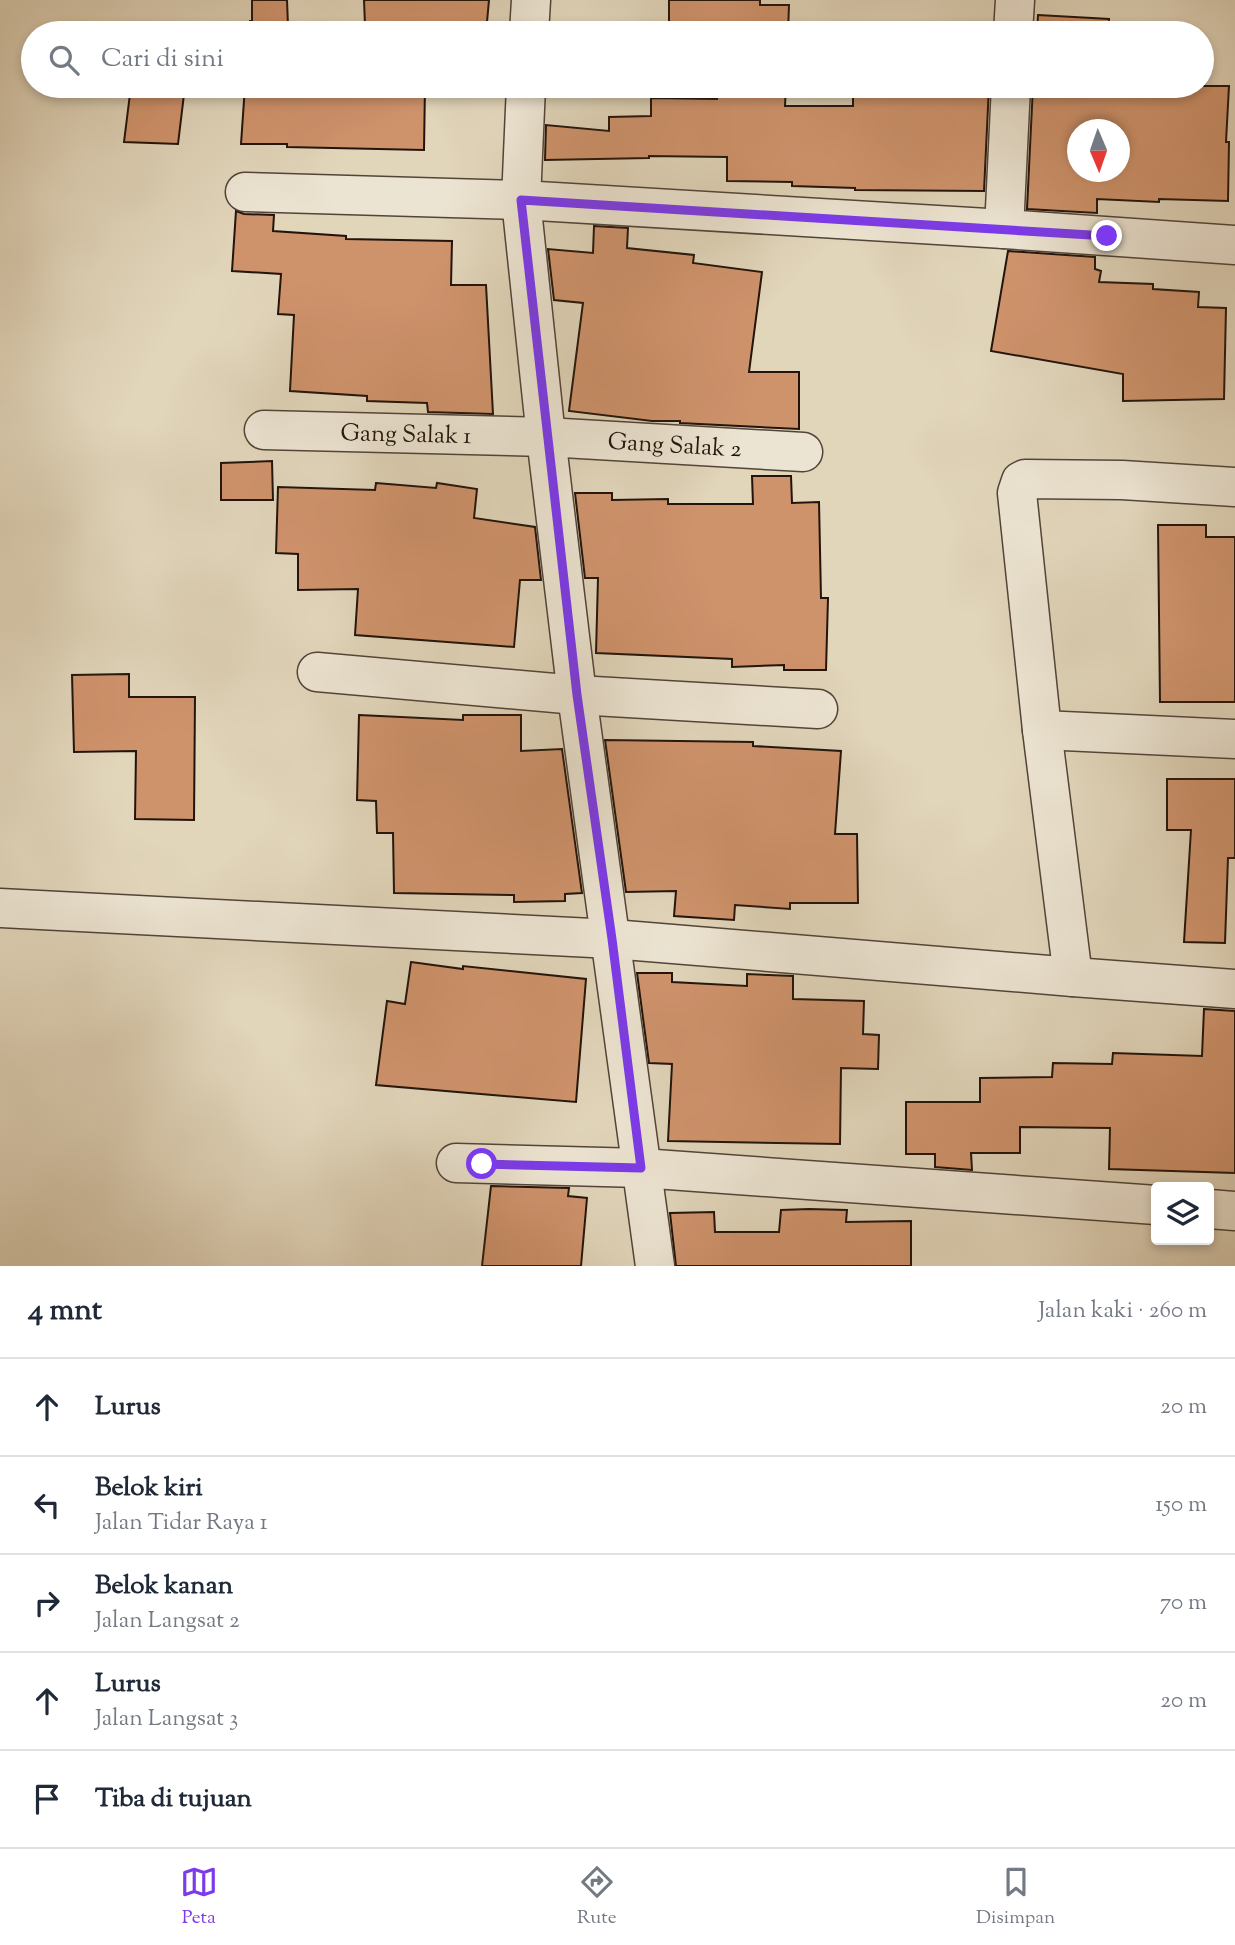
<!DOCTYPE html>
<html lang="id">
<head>
<meta charset="utf-8">
<style>
	body { margin:0; font-family:"Sorts Mill Goudy",serif; background:#f6f6f7; color:#1f2937 }
	.controls { position:absolute; right:21px; bottom:21px; display:grid; overflow:hidden; border-radius:7px; box-shadow:0 4px 10px #0003 }
	.controls button { width:63px; height:63px; display:grid; place-items:center; padding:0; border:0; border-bottom:2px solid #e0e1e3; background:#fff; color:#1f2937; font:35px sans-serif }
	.compass { position:absolute; left:1067px; top:119px; width:63px; height:63px; border-radius:50%; background:#fff; box-shadow:0 4px 10px #0003; rotate:178deg }
	.stop { position:absolute; width:21px; height:21px; margin:-16px; border:5px solid #7c3aed; border-radius:50%; background:#fff }
	.stop.end { background:#7c3aed; border-color:#fff; box-shadow:0 2px 7px #0008 }
	.list { margin:0; padding:0; list-style:none }
	h2 { display:flex; justify-content:space-between; align-items:center; height:91px; margin:0; padding:0 28px; font-size:30px }
	h2 small { font-size:23px; font-weight:400; color:#747a83 }
	.list li { display:grid; grid-template-columns:46px 1fr auto; gap:21px; align-items:center; box-sizing:border-box; height:98px; padding:0 28px; border-top:2px solid #e0e1e3 }
	.list b { display:block; font-size:26px; white-space:nowrap }
	.list p { margin:0; font-size:23px; white-space:nowrap; color:#747a83 }
	.list em { font-size:23px; font-style:normal; color:#747a83 }
	.icon { flex:none; width:38px; height:38px; fill:none; stroke:currentColor; stroke-width:2; stroke-linecap:round; stroke-linejoin:round }
	.map { position:relative; flex:none; width:1235px; height:1266px; overflow:hidden }
	.search { position:absolute; background:#fff; box-shadow:0 4px 10px #0003; left:21px; right:21px; top:21px; height:77px; display:flex; align-items:center; gap:18px; box-sizing:border-box; padding:0 24px; border-radius:38px; color:#747a83; font-size:26px }
	.sheet { height:581px; background:#fff }
	nav { display:flex; justify-content:space-around; align-items:center; box-sizing:border-box; height:98px; border-top:2px solid #e0e1e3; background:#fff; font-size:19px; color:#747a83 }
	nav a { display:grid; justify-items:center; gap:4px }
	nav .on { color:#7c3aed }
	.map>svg:first-child { display:block }
</style>
</head>
<body>
<div class="map">
<svg width="1235" height="1266" viewBox="0 0 1235 1266">
	<rect width="100%" height="100%" fill="#e1d5ba"/>
	<filter id="stains"><feTurbulence type="fractalNoise" baseFrequency=".00286" numOctaves="4"/><feColorMatrix values="0 0 0 0 .2 0 0 0 0 .09 0 0 0 0 .02 0 0 0 .5 -.17"/></filter>
	<radialGradient id="worn" r=".72"><stop offset=".6" stop-color="#630" stop-opacity="0"/><stop offset="1" stop-color="#630" stop-opacity=".3"/></radialGradient>
	<path fill="#cf936c" stroke="#22140c" stroke-width="2" fill-rule="evenodd" d="M 252,0 L 287,0 L 288,26 L 365,25 L 364,0 L 489,0 L 486,33 L 249,33 L 250,21 L 252,21 Z
		M 669,0 L 760,0 L 760,5 L 789,5 L 788,33 L 669,33 Z
		M 1038,15 L 1109,19 L 1108,33 L 1037,33 Z
		M 903,24 L 903,33 L 852,33 L 852,25 Z
		M 131,86 L 185,86 L 178,144 L 124,142 Z
		M 245,86 L 425,86 L 424,150 L 287,147 L 287,144 L 241,144 Z
		M 718,86 L 786,86 L 785,106 L 853,106 L 853,86 L 989,86 L 984,191 L 855,190 L 855,188 L 792,186 L 792,182 L 727,181 L 727,157 L 649,156 L 649,158 L 545,160 L 546,125 L 609,131 L 609,117 L 651,116 L 651,98 L 717,99 Z
		M 1033,86 L 1229,86 L 1226,142 L 1229,142 L 1228,201 L 1159,199 L 1159,202 L 1097,199 L 1097,213 L 1027,209 ZM 1077,130 L 1119,130 L 1119,172 L 1077,172 Z
		M 236,211 L 244,214 L 274,215 L 273,231 L 346,236 L 346,239 L 452,241 L 451,285 L 486,285 L 493,414 L 428,412 L 427,403 L 367,401 L 367,396 L 290,391 L 294,315 L 278,314 L 281,274 L 232,271 Z
		M 594,226 L 628,228 L 627,248 L 694,255 L 693,263 L 762,272 L 749,372 L 799,372 L 799,429 L 680,423 L 680,421 L 652,421 L 569,411 L 583,303 L 554,300 L 548,249 L 593,253 Z
		M 1008,251 L 1095,257 L 1095,269 L 1101,271 L 1099,282 L 1153,284 L 1153,289 L 1199,292 L 1198,307 L 1226,308 L 1224,399 L 1123,401 L 1123,374 L 991,351 Z
		M 272,461 L 273,500 L 221,500 L 221,463 Z
		M 752,476 L 791,476 L 792,503 L 819,502 L 821,598 L 828,598 L 826,670 L 784,670 L 784,665 L 732,667 L 732,659 L 596,653 L 598,578 L 585,578 L 575,493 L 612,493 L 612,500 L 668,499 L 668,504 L 753,504 Z
		M 376,483 L 436,488 L 437,483 L 477,489 L 474,518 L 535,527 L 541,580 L 520,580 L 514,647 L 355,635 L 358,589 L 298,590 L 298,554 L 276,553 L 278,487 L 375,490 Z
		M 1158,525 L 1206,525 L 1206,537 L 1235,537 L 1235,702 L 1160,702 Z
		M 129,674 L 129,697 L 195,697 L 194,820 L 135,819 L 136,751 L 74,752 L 72,675 Z
		M 359,715 L 463,720 L 463,715 L 521,715 L 521,751 L 562,749 L 582,893 L 565,894 L 565,901 L 514,902 L 514,895 L 394,893 L 393,833 L 377,833 L 376,801 L 357,800 Z
		M 605,740 L 753,742 L 753,746 L 841,751 L 835,834 L 857,834 L 858,903 L 790,903 L 790,909 L 735,905 L 734,920 L 674,916 L 676,891 L 626,892 Z
		M 1167,779 L 1235,779 L 1235,858 L 1228,858 L 1225,943 L 1184,942 L 1191,830 L 1167,830 Z
		M 411,962 L 463,969 L 463,966 L 586,979 L 576,1102 L 376,1085 L 387,1001 L 405,1004 Z
		M 637,973 L 672,973 L 672,982 L 747,986 L 747,974 L 793,976 L 793,999 L 864,1001 L 863,1034 L 879,1035 L 878,1069 L 841,1068 L 840,1144 L 668,1141 L 672,1064 L 649,1063 Z
		M 1204,1009 L 1235,1011 L 1235,1173 L 1109,1169 L 1110,1128 L 1020,1127 L 1020,1153 L 971,1153 L 972,1170 L 935,1167 L 935,1154 L 906,1154 L 906,1102 L 980,1102 L 980,1078 L 1052,1077 L 1053,1063 L 1112,1064 L 1113,1053 L 1202,1056 Z
		M 491,1186 L 569,1188 L 568,1196 L 587,1198 L 581,1266 L 482,1266 Z
		M 809,1209 L 847,1210 L 846,1222 L 911,1221 L 911,1266 L 676,1266 L 670,1213 L 714,1212 L 715,1232 L 779,1232 L 781,1210 Z"/>
	<g fill="none" stroke-linecap="round" stroke-linejoin="round">
		<defs>
			<g id="minor">
				<path d="M 529,33 L 531,0"/>
				<path d="M 1013,33 L 1015,0"/>
				<path d="M 526,86 L 521,200 L 546,437 L 577,695 L 655,1266"/>
				<path d="M 245,192 L 521,200 L 1004,229 L 1235,245"/>
				<path d="M 1004,229 L 1011,86"/>
				<path id="s1" d="M 264,430 L 546,437 L 803,452"/>
				<path d="M 317,672 L 577,695 L 818,709"/>
				<path d="M 1042,730 L 1235,739"/>
				<path d="M 0,908 L 612,939 L 1073,977 L 1235,989"/>
				<path d="M 1073,977 L 1042,730 L 1017,493 L 1021,481 L 1025,479 L 1122,480 L 1235,487"/>
				<path d="M 456,1163 L 641,1168 L 1156,1205"/>
				<path d="M 1209,1209 L 1235,1211"/>
			</g>
		</defs>
		<use href="#minor" stroke="#524438" stroke-width="41"/>
		<use href="#minor" stroke="#ece4d2" stroke-width="38"/>
	</g>
	<g fill="none" stroke-linecap="round" stroke-linejoin="round">
		<path stroke="#7c3aed" stroke-width="9" d="M 482,1164 L 641,1168 L 612,939 L 577,695 L 521,200 L 1107,236"/>
	</g>
	<g text-anchor="middle" stroke-width="7" stroke-linejoin="round" paint-order="stroke">
		<g font-size="24" fill="#22140c" stroke="#ece4d2">
			<text dy="8" stroke="none"><textPath href="#s1" startOffset="142">Gang Salak 1</textPath></text>
			<text dy="8" stroke="none"><textPath href="#s1" startOffset="411">Gang Salak 2</textPath></text>
		</g>
	</g>
	<rect width="100%" height="100%" filter="url(#stains)"/>
	<rect width="100%" height="100%" fill="url(#worn)"/>
</svg>
<div class="controls">
<button><svg class="icon" aria-label="layers" viewBox="0 0 24 24"><path d="M12 4l9 5-9 5-9-5zM3 14l9 5 9-5"/></svg></button>
</div>
<svg class="compass" viewBox="-18 -18 36 36"><path d="M0-13l5 13h-10z" fill="#e53935"/><path d="M0 13l5-13h-10z" fill="#747a83"/></svg>
<div class="stop" style="left:482px;top:1164px"></div>
<div class="stop end" style="left:1107px;top:236px"></div>
<div class="search"><svg class="icon" aria-label="search" viewBox="0 0 24 24"><circle cx="10" cy="10" r="6"/><path d="M15 15l6 6"/></svg>Cari di sini</div>
</div>
<section class="sheet">
<h2>4 mnt<small>Jalan kaki · 260 m</small></h2>
<ul class="list">
<li><svg class="icon" aria-label="ahead" viewBox="0 0 24 24"><path d="M12 20V5M6 11l6-6 6 6"/></svg><div><b>Lurus</b></div><em>20 m</em></li>
<li><svg class="icon" aria-label="left" viewBox="0 0 24 24"><path d="M17 20v-9H6M10 6l-5 5 5 5"/></svg><div><b>Belok kiri</b><p>Jalan Tidar Raya 1</p></div><em>150 m</em></li>
<li><svg class="icon" aria-label="right" viewBox="0 0 24 24"><path d="M7 20v-9h11M14 6l5 5-5 5"/></svg><div><b>Belok kanan</b><p>Jalan Langsat 2</p></div><em>70 m</em></li>
<li><svg class="icon" aria-label="ahead" viewBox="0 0 24 24"><path d="M12 20V5M6 11l6-6 6 6"/></svg><div><b>Lurus</b><p>Jalan Langsat 3</p></div><em>20 m</em></li>
<li><svg class="icon" aria-label="arrive" viewBox="0 0 24 24"><path d="M6 21V4h12l-3 4 3 4H6"/></svg><div><b>Tiba di tujuan</b></div></li>
</ul>
</section>
<nav>
<a class="on"><svg class="icon" aria-label="map" viewBox="0 0 24 24"><path d="M3 6l6-2 6 2 6-2v14l-6 2-6-2-6 2zM9 4v14M15 6v14"/></svg>Peta</a>
<a><svg class="icon" aria-label="directions" viewBox="0 0 24 24"><path d="M12 3l9 9-9 9-9-9zM9 14v-3h6M13 9l2 2-2 2"/></svg>Rute</a>
<a><svg class="icon" aria-label="saved" viewBox="0 0 24 24"><path d="M7 4h10v16l-5-4-5 4z"/></svg>Disimpan</a>
</nav>
</body>
</html>
